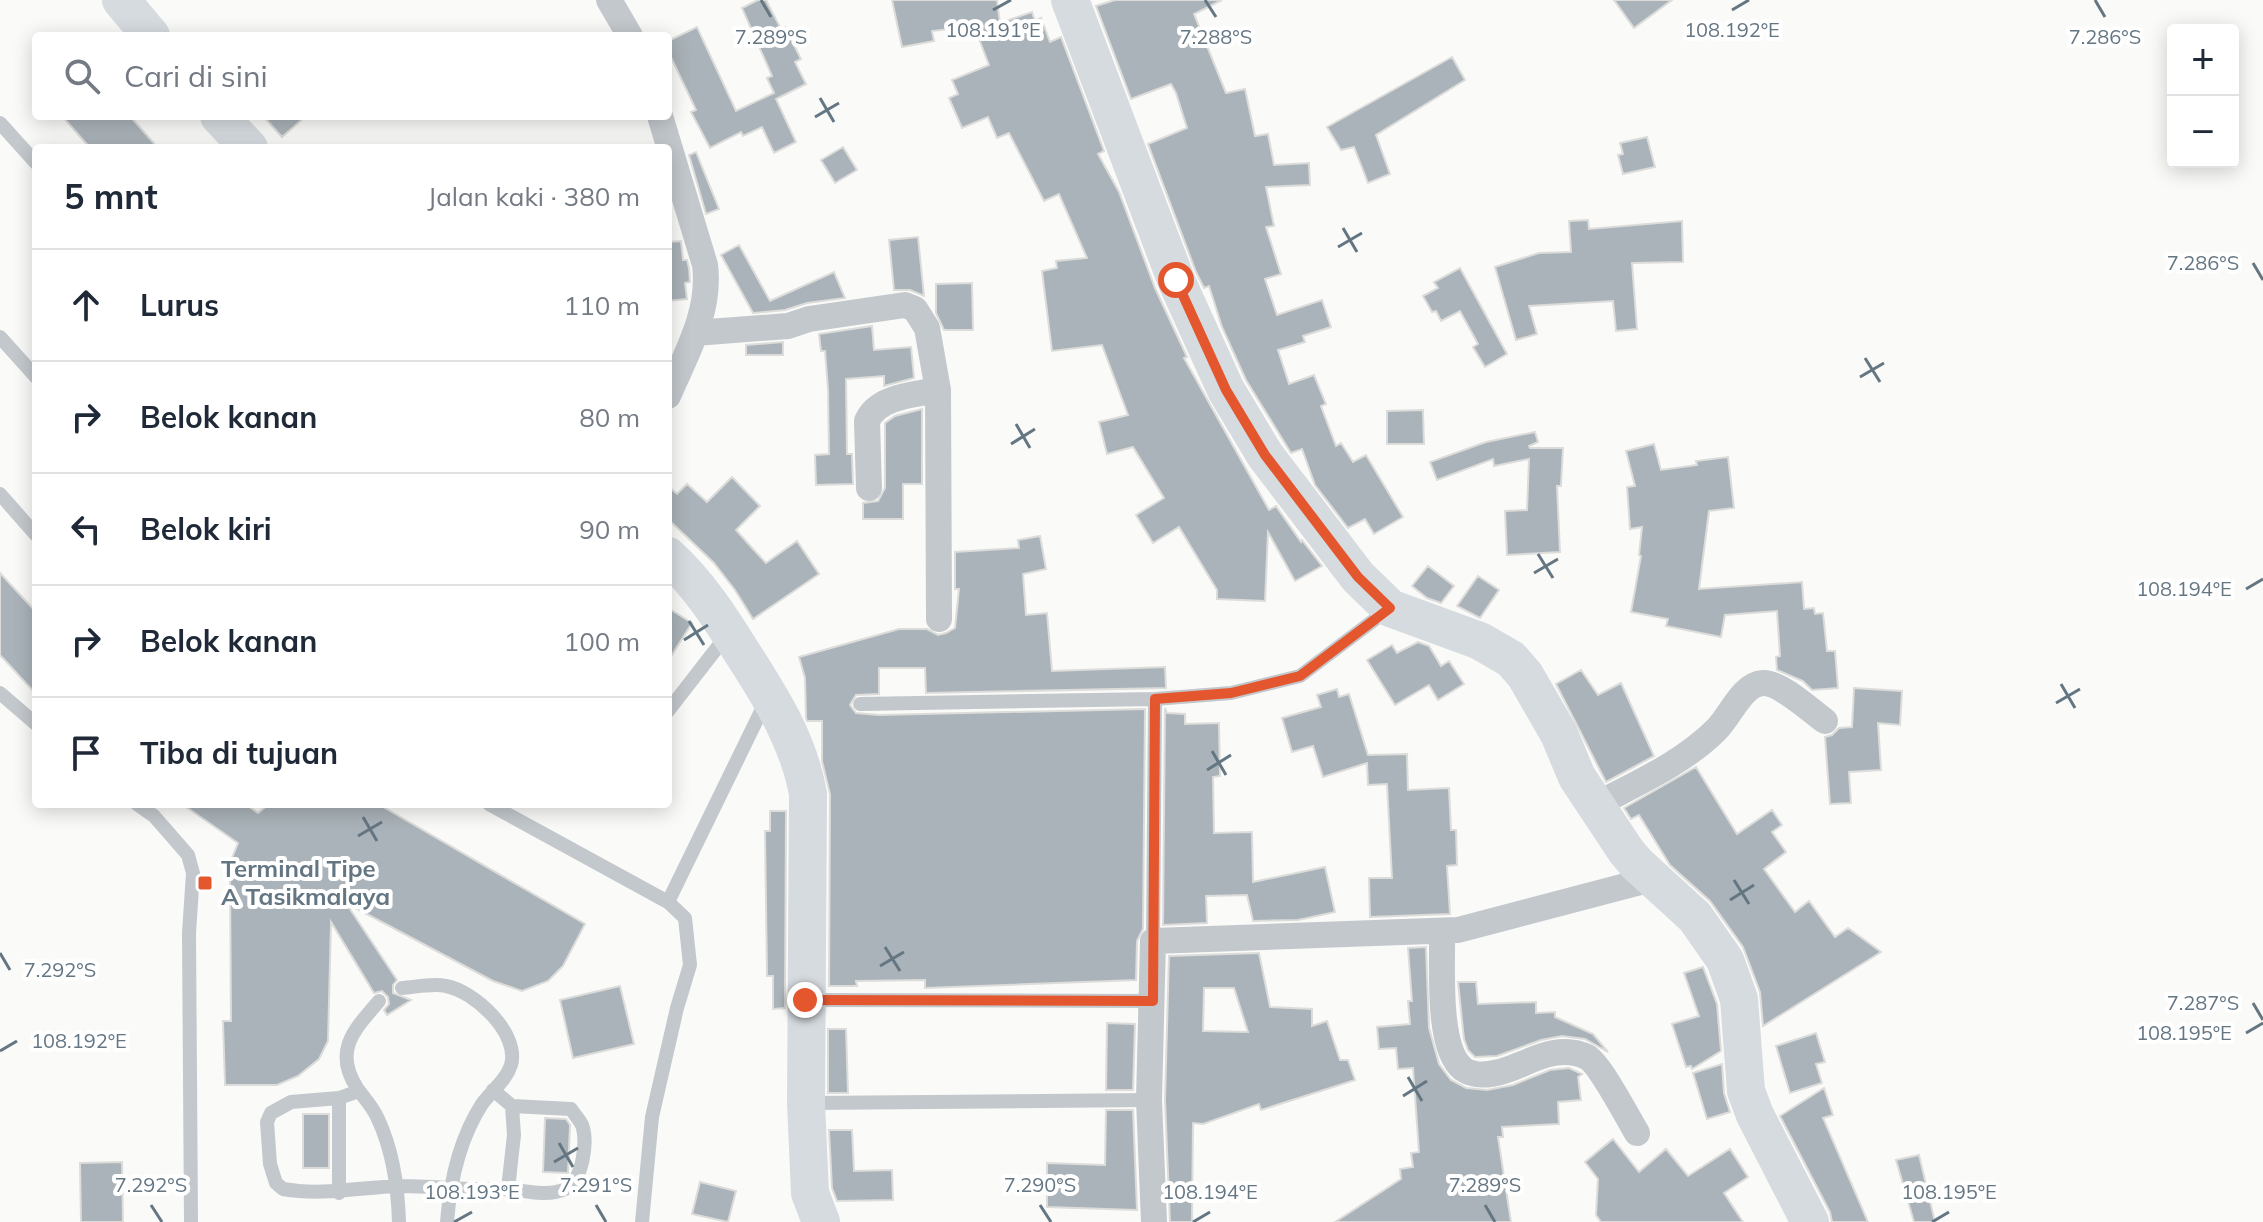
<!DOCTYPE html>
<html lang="id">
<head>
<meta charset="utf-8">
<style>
	body { margin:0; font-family:Mulish,sans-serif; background:#f6f6f7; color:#1f2937 }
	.controls { position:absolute; right:24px; top:24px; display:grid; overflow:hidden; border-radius:8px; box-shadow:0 4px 20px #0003 }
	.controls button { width:72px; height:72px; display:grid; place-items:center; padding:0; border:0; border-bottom:2px solid #e0e1e3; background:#fff; color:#1f2937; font:40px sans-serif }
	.stop { position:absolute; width:24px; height:24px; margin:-18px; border:6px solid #e4572e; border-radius:50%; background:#fff }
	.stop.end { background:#e4572e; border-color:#fff; box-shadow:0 2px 8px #0008 }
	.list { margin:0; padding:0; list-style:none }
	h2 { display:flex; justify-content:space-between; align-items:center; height:104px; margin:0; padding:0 32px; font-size:34px }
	h2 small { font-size:26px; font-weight:400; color:#747a83 }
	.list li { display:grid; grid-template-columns:52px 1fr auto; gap:24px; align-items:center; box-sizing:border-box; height:112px; padding:0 32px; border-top:2px solid #e0e1e3 }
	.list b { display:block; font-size:30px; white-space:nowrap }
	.list em { font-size:26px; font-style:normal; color:#747a83 }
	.icon { flex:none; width:44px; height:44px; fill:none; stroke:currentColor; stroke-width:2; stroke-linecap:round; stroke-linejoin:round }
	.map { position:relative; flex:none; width:2263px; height:1222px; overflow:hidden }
	.search { position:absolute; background:#fff; box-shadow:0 4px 20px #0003; left:32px; top:32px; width:640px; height:88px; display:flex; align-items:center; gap:20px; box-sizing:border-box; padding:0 28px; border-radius:8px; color:#747a83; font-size:30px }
	.panel { position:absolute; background:#fff; box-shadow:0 4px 20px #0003; left:32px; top:144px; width:640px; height:664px; border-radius:8px }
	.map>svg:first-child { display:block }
</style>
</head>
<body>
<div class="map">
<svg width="2263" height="1222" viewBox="0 0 2263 1222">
	<rect width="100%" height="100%" fill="#fafaf8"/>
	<path fill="#aab3b9" stroke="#dcdcda" stroke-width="2" fill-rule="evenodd" d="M 758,0 L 766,0 L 781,29 L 785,27 L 801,59 L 795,62 L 806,84 L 776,99 L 796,142 L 774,153 L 762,127 L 743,136 L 741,132 L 710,148 L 691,112 L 696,110 L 668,51 L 668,41 L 697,27 L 736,111 L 774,93 L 767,78 L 772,76 L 742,8 Z
		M 892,0 L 997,0 L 1000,23 L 1032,12 L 1035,21 L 1041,18 L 1050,42 L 1061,37 L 1104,151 L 1098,154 L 1119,192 L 1155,288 L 1187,357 L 1184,358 L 1269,510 L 1276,506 L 1301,542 L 1302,540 L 1322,566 L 1295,581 L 1268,532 L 1265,601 L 1217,599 L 1217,590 L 1179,527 L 1153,543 L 1136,515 L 1164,498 L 1133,447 L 1107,454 L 1099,422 L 1128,415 L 1102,345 L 1052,351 L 1042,271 L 1057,268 L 1056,261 L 1087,258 L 1059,194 L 1044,201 L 1009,133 L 997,138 L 988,117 L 962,128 L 949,98 L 958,94 L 952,80 L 989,65 L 974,26 L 932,31 L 934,41 L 902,47 Z
		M 1115,0 L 1222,0 L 1194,14 L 1226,93 L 1245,89 L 1255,136 L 1268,134 L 1274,165 L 1309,163 L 1310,185 L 1266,187 L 1274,226 L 1266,227 L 1281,274 L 1265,279 L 1277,315 L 1322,300 L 1331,327 L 1303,336 L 1305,342 L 1278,350 L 1289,384 L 1314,375 L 1326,404 L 1321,406 L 1336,446 L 1341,443 L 1353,462 L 1366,455 L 1403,517 L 1374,534 L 1365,519 L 1348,528 L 1315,485 L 1302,449 L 1291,453 L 1246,380 L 1222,327 L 1209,286 L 1204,288 L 1196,272 L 1148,144 L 1187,128 L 1176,93 L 1171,84 L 1131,99 L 1096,6 Z
		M 1614,0 L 1672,0 L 1634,28 Z
		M 1452,57 L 1465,80 L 1376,135 L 1390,174 L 1368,183 L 1354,147 L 1341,150 L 1327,127 Z
		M 62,116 L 130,116 L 158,148 L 90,148 Z
		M 263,116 L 306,116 L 282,137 Z
		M 1647,137 L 1655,167 L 1623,174 L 1618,155 L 1623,154 L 1620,143 Z
		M 843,147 L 857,170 L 835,183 L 821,160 Z
		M 696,152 L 719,209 L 706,214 L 689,155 Z
		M 1588,220 L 1589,229 L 1682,221 L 1683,262 L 1632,263 L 1637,329 L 1616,331 L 1613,301 L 1529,306 L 1537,334 L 1516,340 L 1495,267 L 1539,253 L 1571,252 L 1569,221 Z
		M 918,237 L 924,296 L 910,290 L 894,290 L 889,240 Z
		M 681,241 L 683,260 L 687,260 L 689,268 L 690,282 L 685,283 L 687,299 L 668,301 L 668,242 Z
		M 739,245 L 770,301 L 834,272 L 845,298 L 807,303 L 785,310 L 753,313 L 721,255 Z
		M 1460,268 L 1507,354 L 1485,367 L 1473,347 L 1478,344 L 1460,311 L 1441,321 L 1436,311 L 1432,312 L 1423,296 L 1438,288 L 1434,282 Z
		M 972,283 L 973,330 L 944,330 L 936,313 L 936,284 Z
		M 872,326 L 874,350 L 911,347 L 914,378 L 884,386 L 884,376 L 846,379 L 847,454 L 852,454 L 853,484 L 816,485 L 815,455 L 829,454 L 828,389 L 825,351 L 821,351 L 819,334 Z
		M 783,342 L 783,355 L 746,355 L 746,345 Z
		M 922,409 L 922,484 L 903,484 L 903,519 L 863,519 L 863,503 L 878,501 L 885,488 L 885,423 L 895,416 Z
		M 1423,410 L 1424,444 L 1387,444 L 1387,411 Z
		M 1535,432 L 1538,442 L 1529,446 L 1530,448 L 1563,448 L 1561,486 L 1557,486 L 1560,552 L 1507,555 L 1505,511 L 1527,510 L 1529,459 L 1494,466 L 1493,459 L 1437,480 L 1430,462 L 1486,442 Z
		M 1654,444 L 1661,470 L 1697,465 L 1696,461 L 1728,457 L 1734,508 L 1709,511 L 1699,589 L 1802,582 L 1804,609 L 1814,608 L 1815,614 L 1823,613 L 1827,651 L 1835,651 L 1838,688 L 1812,690 L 1803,681 L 1777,670 L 1776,657 L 1780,656 L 1777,611 L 1725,615 L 1721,637 L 1666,626 L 1668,619 L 1631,612 L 1641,556 L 1639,555 L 1642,527 L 1630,529 L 1627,487 L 1635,486 L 1626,451 Z
		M 732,477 L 760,506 L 736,530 L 753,549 L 766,563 L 797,541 L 819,574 L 753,619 L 735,590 L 714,563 L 668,519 L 668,486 L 677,494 L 687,484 L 707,502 Z
		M 1040,536 L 1046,569 L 1023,574 L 1026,615 L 1047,613 L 1052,671 L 1165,667 L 1166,688 L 926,693 L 925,668 L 879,668 L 879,694 L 856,695 L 850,705 L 856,713 L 879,715 L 1145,709 L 1143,929 L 1137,941 L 1136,980 L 925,988 L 925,980 L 856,981 L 857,986 L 829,986 L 830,794 L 822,761 L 822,721 L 807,721 L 806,718 L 805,678 L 799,657 L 899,629 L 927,629 L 938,635 L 946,633 L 955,628 L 959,589 L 955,589 L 955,552 L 1019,548 L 1018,540 Z
		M 1428,566 L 1454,586 L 1441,603 L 1427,598 L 1412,586 Z
		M 0,573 L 36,612 L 36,694 L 0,655 Z
		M 1478,576 L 1499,590 L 1480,618 L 1457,606 Z
		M 668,608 L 692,623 L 668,661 Z
		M 1418,642 L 1429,646 L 1441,666 L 1449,661 L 1464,684 L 1438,700 L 1429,685 L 1395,705 L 1367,660 L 1392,645 L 1397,653 Z
		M 1581,670 L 1598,695 L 1621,683 L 1654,756 L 1606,782 L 1556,684 Z
		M 1854,688 L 1902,691 L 1900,725 L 1878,723 L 1881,770 L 1849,772 L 1851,803 L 1830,804 L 1825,737 L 1832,735 L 1839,728 L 1852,727 Z
		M 1337,689 L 1339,697 L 1349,694 L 1368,755 L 1407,754 L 1408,790 L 1449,788 L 1451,830 L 1456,830 L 1457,865 L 1447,866 L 1450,914 L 1370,917 L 1369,878 L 1392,878 L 1387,784 L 1368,785 L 1367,763 L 1323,777 L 1313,746 L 1292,752 L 1282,718 L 1321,707 L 1317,695 Z
		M 1165,708 L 1167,713 L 1185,714 L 1185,724 L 1219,723 L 1220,776 L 1213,777 L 1214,833 L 1252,832 L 1253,882 L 1325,867 L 1335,912 L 1298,920 L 1253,921 L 1247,895 L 1206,896 L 1207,923 L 1163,925 Z
		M 1696,767 L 1737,834 L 1772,810 L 1782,825 L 1772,832 L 1786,852 L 1764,869 L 1795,912 L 1809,901 L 1835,937 L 1848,928 L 1881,952 L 1763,1026 L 1760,992 L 1743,947 L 1710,901 L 1670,865 L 1639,815 L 1631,819 L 1624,808 Z
		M 182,804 L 245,804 L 258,813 L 269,804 L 378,804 L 585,924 L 563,966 L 548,981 L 522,991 L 493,981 L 346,903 L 397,980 L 393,985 L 393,993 L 411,1000 L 387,1015 L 384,1010 L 389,1004 L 388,997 L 382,991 L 374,993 L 331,922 L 328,1041 L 319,1059 L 298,1076 L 277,1085 L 225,1085 L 223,1021 L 231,1021 L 230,878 L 232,858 L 238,843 Z
		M 770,811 L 786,811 L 785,1008 L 773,1009 L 773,976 L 767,976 L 765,831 L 770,831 Z
		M 1426,947 L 1429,1028 L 1439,1064 L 1451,1080 L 1466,1088 L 1487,1090 L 1513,1085 L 1550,1070 L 1569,1068 L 1582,1074 L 1578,1077 L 1581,1100 L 1558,1102 L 1559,1124 L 1502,1127 L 1503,1137 L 1498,1137 L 1511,1222 L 1335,1222 L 1401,1179 L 1400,1169 L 1413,1167 L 1411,1153 L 1419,1152 L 1413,1068 L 1398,1069 L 1396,1048 L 1379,1049 L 1377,1027 L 1410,1024 L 1408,1001 L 1412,1001 L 1408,948 Z
		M 1259,953 L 1270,1007 L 1312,1009 L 1312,1026 L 1327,1021 L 1340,1060 L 1348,1060 L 1355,1080 L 1261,1110 L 1259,1104 L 1203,1124 L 1193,1123 L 1192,1222 L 1170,1222 L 1165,1100 L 1169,956 ZM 1204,988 L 1234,988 L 1248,1032 L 1203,1031 Z
		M 1703,967 L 1717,1004 L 1721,1051 L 1692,1069 L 1691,1066 L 1686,1067 L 1672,1024 L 1699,1016 L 1684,973 Z
		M 1458,982 L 1476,982 L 1478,1004 L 1536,1002 L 1536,1013 L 1555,1012 L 1555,1017 L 1593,1034 L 1608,1052 L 1585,1039 L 1562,1036 L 1541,1040 L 1497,1056 L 1475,1057 L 1468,1050 L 1464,1039 Z
		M 620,986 L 634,1044 L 573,1058 L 560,1000 Z
		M 1107,1023 L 1135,1024 L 1133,1090 L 1106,1090 Z
		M 828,1029 L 846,1029 L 848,1093 L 828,1093 Z
		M 1816,1033 L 1825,1062 L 1816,1064 L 1822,1083 L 1790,1093 L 1776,1046 Z
		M 1722,1064 L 1724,1093 L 1730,1112 L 1707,1119 L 1693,1073 Z
		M 1824,1088 L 1833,1115 L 1823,1118 L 1868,1222 L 1832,1222 L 1830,1212 L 1780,1116 Z
		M 1106,1110 L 1133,1110 L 1137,1210 L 1047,1207 L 1047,1163 L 1105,1165 Z
		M 303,1114 L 329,1114 L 329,1168 L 303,1168 Z
		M 545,1118 L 566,1119 L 570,1125 L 568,1173 L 543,1172 Z
		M 829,1130 L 852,1130 L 854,1171 L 892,1170 L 893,1200 L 837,1201 L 832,1188 Z
		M 1613,1139 L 1639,1172 L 1666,1149 L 1688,1176 L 1730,1149 L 1748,1177 L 1724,1193 L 1743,1222 L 1601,1222 L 1596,1215 L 1598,1179 L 1585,1162 Z
		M 1919,1155 L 1935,1222 L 1914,1222 L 1896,1160 Z
		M 122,1162 L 123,1222 L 81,1222 L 80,1163 Z
		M 700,1182 L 736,1191 L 728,1222 L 692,1214 Z"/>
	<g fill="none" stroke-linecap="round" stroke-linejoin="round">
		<path stroke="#c3c8cc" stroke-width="14" d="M 0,123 L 36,163
			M 0,337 L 36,377
			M 0,494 L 36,535
			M 0,693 L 36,724
			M 860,704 L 1155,699 L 1231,693 L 1300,676 L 1390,608
			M 668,711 L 727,635
			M 137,804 L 154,816 L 188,855 L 193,873 L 189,933 L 191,1222
			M 489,804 L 668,902 L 685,918 L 690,965 L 677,1008 L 652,1117 L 642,1222
			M 668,902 L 767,699
			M 1153,941 L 1155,699
			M 402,988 C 416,987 433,983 446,986 C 474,991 520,1033 511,1065 C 506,1081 491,1091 482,1104 C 460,1138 450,1183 447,1222
			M 809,1000 L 1153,1001
			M 379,1001 C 354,1030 333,1051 357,1088 C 364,1098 373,1107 378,1119 C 393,1151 398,1187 399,1222
			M 359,1091 L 339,1098 L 291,1102 L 271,1113 L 267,1122 L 270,1164 L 276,1183 L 283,1189 C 323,1196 361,1187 401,1186 C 437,1186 472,1191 508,1189 L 514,1135 L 512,1106 L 493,1090
			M 809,1103 L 1149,1100
			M 508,1189 C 525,1191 549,1197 565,1189 C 583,1181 588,1141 582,1125 C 579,1119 574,1114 571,1109 L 512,1106
			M 339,1193 L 339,1098"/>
		<path stroke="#c3c8cc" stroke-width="26" d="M 609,0 L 630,36
			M 660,116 L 705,265 C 711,312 686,354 668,396
			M 695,333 L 788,326 L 809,319 L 905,305 L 915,309 L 927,328 L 938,390 L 939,619
			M 869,488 L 867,421 C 878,396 914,395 938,390
			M 1596,805 C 1637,783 1683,763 1716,730 C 1730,717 1742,684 1763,683 C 1780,682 1811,711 1825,721
			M 1442,932 C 1443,964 1436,1048 1463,1069 C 1480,1081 1506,1071 1522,1064 C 1542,1055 1565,1046 1587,1057 C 1600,1064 1628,1118 1637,1133
			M 1154,1222 L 1149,1100 L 1153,941 L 1458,930 L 1652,879"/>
		<path stroke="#d6dbdf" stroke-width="38" d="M 121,0 L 151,36
			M 1070,0 L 1176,280 L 1226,390 L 1265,455 L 1358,577 L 1390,608 L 1480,641 L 1511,659 L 1525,675 L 1559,734 L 1577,777 L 1626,851 L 1637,864 L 1695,917 L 1725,960 L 1739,999 L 1746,1091 L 1755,1115 L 1810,1222
			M 219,116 L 249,148
			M 668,556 C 699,584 721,619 743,654 C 772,699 799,742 808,794 L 806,1103 L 810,1193 L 821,1222"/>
	</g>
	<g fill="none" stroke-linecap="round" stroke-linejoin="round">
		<path stroke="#e4572e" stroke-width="10" d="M 805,1000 L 1153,1001 L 1155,699 L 1231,693 L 1300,676 L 1390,608 L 1358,577 L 1265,455 L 1226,390 L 1176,280"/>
	</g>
	<path fill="none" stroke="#657683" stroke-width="3" d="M 761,0 L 771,17M 1205,0 L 1216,17M 2095,0 L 2105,17M 993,10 L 1011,0M 1732,10 L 1749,0M 820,98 L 834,122M 815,117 L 839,103M 1343,228 L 1357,252M 1338,247 L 1362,233M 2253,263 L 2263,280M 1865,358 L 1880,382M 1860,377 L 1884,363M 1016,424 L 1030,448M 1011,444 L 1035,429M 1538,554 L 1553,578M 1534,573 L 1558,559M 2246,589 L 2263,579M 689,621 L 704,645M 684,640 L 708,625M 2061,684 L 2075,708M 2056,703 L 2080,689M 1212,751 L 1226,775M 1207,770 L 1231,755M 363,817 L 377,841M 358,836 L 382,822M 1734,880 L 1749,904M 1730,900 L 1754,885M 885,947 L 900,971M 0,953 L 10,970M 880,966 L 904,952M 2253,1003 L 2263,1020M 2246,1033 L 2263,1023M 0,1051 L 17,1041M 1408,1077 L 1422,1101M 1403,1096 L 1427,1081M 559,1143 L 573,1167M 554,1162 L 578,1148M 151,1205 L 162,1222M 596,1205 L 606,1222M 1040,1205 L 1051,1222M 1485,1205 L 1495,1222M 454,1222 L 472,1212M 1193,1222 L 1210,1212M 1932,1222 L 1949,1212"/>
	<rect fill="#e4572e" stroke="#fff" stroke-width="3" x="197" y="875" width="16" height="16" rx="4"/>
	<g text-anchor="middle" stroke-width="8" stroke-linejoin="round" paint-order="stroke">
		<g font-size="24" font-weight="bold" fill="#657683" stroke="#fff" text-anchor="start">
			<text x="221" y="877">Terminal Tipe<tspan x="221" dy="28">A Tasikmalaya</tspan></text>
		</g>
	</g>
	<g font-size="20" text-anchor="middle" fill="#657683" stroke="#fff" stroke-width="8" stroke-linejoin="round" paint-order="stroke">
		<text x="993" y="37">108.191°E</text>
		<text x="1732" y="37">108.192°E</text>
		<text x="771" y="44">7.289°S</text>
		<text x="1216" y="44">7.288°S</text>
		<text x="2105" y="44">7.286°S</text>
		<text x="2203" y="270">7.286°S</text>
		<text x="2184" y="596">108.194°E</text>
		<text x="60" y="977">7.292°S</text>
		<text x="2203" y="1010">7.287°S</text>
		<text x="2184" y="1040">108.195°E</text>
		<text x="79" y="1048">108.192°E</text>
		<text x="151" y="1192">7.292°S</text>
		<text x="596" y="1192">7.291°S</text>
		<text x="1040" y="1192">7.290°S</text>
		<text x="1485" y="1192">7.289°S</text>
		<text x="472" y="1199">108.193°E</text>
		<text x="1210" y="1199">108.194°E</text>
		<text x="1949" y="1199">108.195°E</text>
	</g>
</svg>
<div class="controls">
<button>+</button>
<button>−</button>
</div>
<div class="stop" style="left:1176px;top:280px"></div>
<div class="stop end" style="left:805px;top:1000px"></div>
<div class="search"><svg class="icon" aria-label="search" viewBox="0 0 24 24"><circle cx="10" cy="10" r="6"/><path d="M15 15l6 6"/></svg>Cari di sini</div>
<section class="panel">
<h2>5 mnt<small>Jalan kaki · 380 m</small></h2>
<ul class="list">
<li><svg class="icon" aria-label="ahead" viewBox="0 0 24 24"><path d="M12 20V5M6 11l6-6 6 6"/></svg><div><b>Lurus</b></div><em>110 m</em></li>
<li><svg class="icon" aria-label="right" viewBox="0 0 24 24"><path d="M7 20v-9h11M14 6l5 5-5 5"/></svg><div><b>Belok kanan</b></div><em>80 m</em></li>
<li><svg class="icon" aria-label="left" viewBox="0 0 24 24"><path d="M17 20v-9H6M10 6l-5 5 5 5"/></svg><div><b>Belok kiri</b></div><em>90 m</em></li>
<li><svg class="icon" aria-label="right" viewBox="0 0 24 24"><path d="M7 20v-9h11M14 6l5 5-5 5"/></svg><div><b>Belok kanan</b></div><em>100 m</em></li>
<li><svg class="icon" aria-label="arrive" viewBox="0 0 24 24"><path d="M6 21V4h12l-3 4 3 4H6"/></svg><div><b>Tiba di tujuan</b></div></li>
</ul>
</section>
</div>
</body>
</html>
